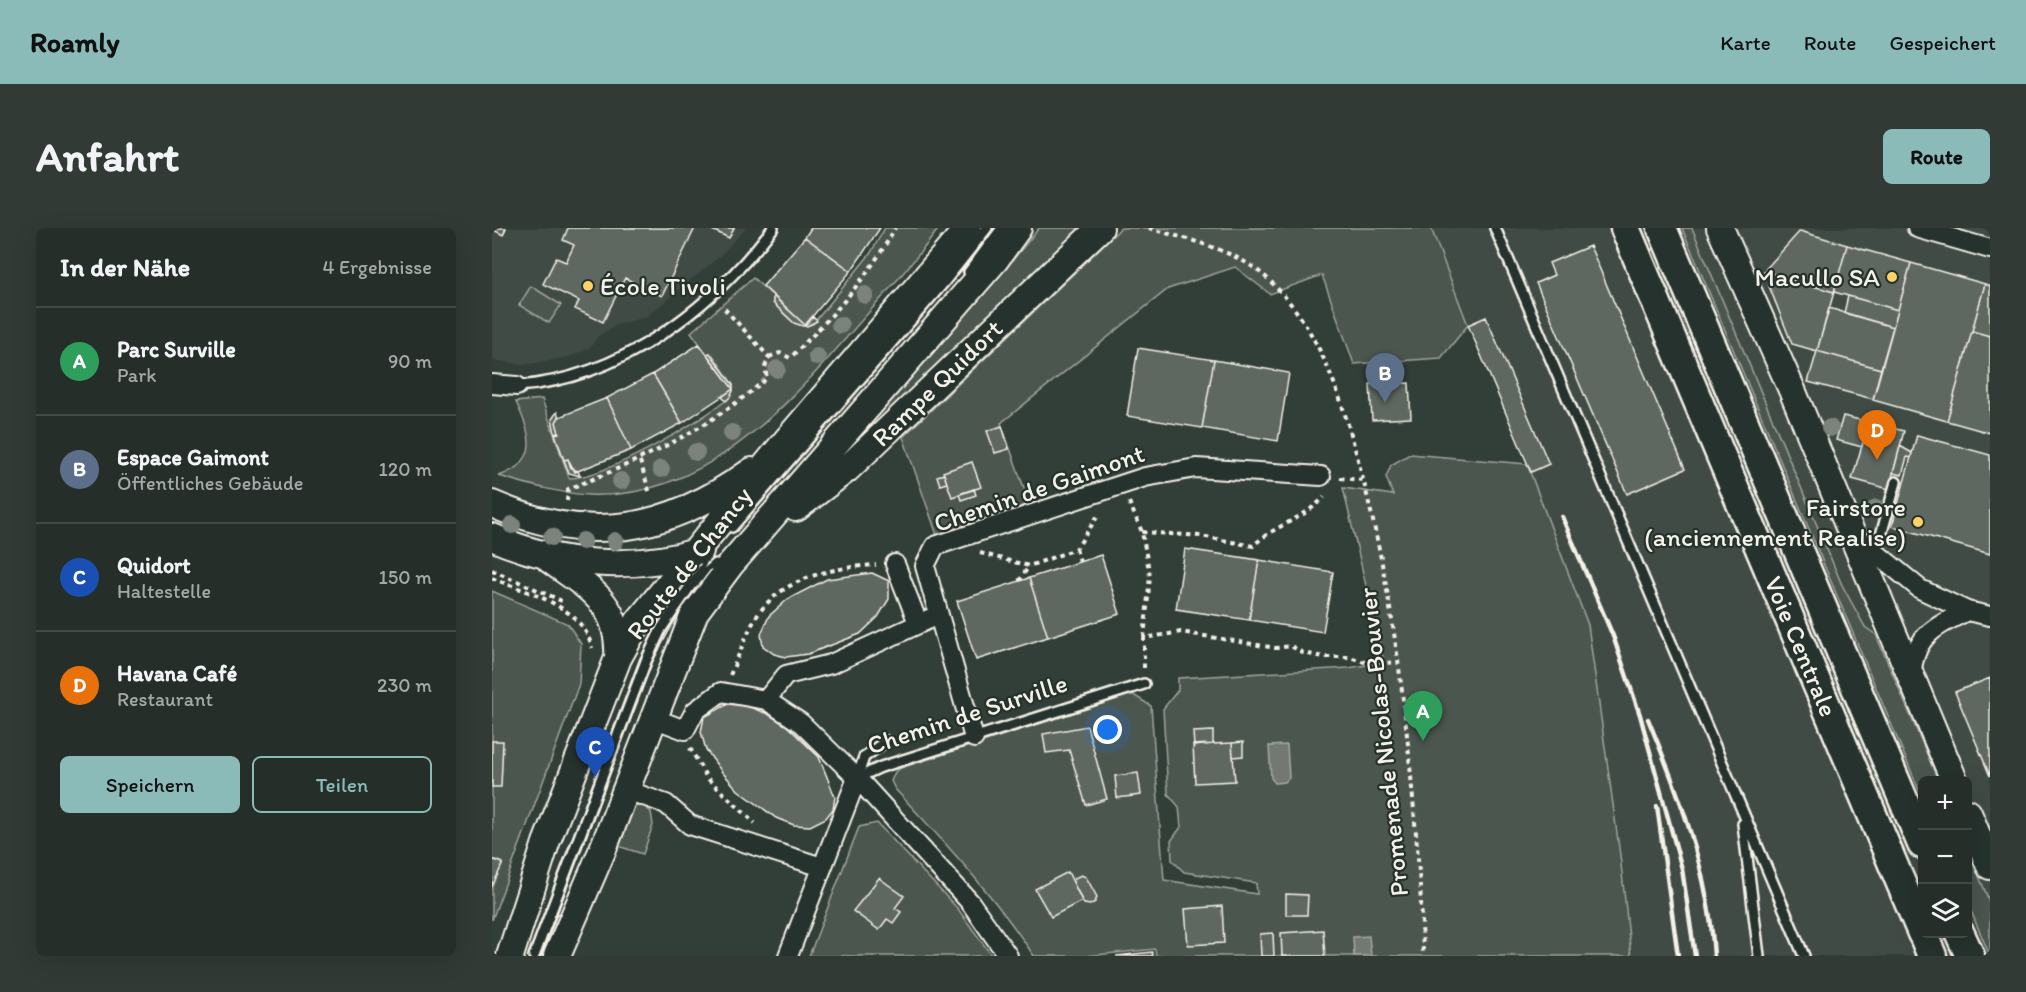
<!DOCTYPE html>
<html lang="de">
<head>
<meta charset="utf-8">
<style>
	body { margin:0; font-family:Itim,sans-serif; background:#323a36; color:#f1f3f6 }
	.controls { position:absolute; right:18px; bottom:18px; display:grid; overflow:hidden; border-radius:9px; box-shadow:0 6px 24px #0002 }
	.controls button { width:54px; height:54px; display:grid; place-items:center; padding:0; border:0; border-bottom:2px solid #424a47; background:#262e2a; color:#f1f3f6; font:30px sans-serif }
	.you { position:absolute; left:616px; top:502px; width:21px; height:21px; margin:-15px; border:4px solid #fff; border-radius:50%; background:#1a73e8; box-shadow:0 0 0 9px #1a73e833 }
	.badge { display:grid; place-items:center; width:39px; height:39px; border-radius:50%; background:#8bbbb9; color:#fff; font-size:20px; font-weight:700 }
	.pin { position:absolute; translate:-50% -50px; filter:drop-shadow(0 2px 3px #0008) }
	.pin::after { content:''; position:absolute; top:32px; width:21px; height:18px; background:inherit; clip-path:polygon(0 0,100% 0,50% 100%) }
	.list { margin:0; padding:0; list-style:none }
	h2 { display:flex; justify-content:space-between; align-items:center; height:78px; margin:0; padding:0 24px; font-size:26px }
	h2 small { font-size:20px; font-weight:400; color:#a4a8a8 }
	.list li { display:grid; grid-template-columns:39px 1fr auto; gap:18px; align-items:center; box-sizing:border-box; height:108px; padding:0 24px; border-top:2px solid #424a47 }
	.list b { display:block; font-size:22px; white-space:nowrap }
	.list p { margin:0; font-size:20px; white-space:nowrap; color:#a4a8a8 }
	.list em { font-size:20px; font-style:normal; color:#a4a8a8 }
	.actions { display:flex; gap:12px; padding:18px 24px }
	.actions a { flex:1; padding:14px 0; border:2px solid #8bbbb9; border-radius:9px; text-align:center; font-size:21px; color:#8bbbb9 }
	.actions .main { background:#8bbbb9; color:#111 }
	.icon { flex:none; width:33px; height:33px; fill:none; stroke:currentColor; stroke-width:2; stroke-linecap:round; stroke-linejoin:round }
	.map { position:relative; flex:none; width:1498px; height:728px; overflow:hidden; border-radius:9px }
	header { display:flex; align-items:center; gap:36px; box-sizing:border-box; height:84px; padding:0 30px; background:#8bbbb9; color:#111 }
	header strong { font-size:28px }
	nav { display:flex; gap:33px; margin-inline-start:auto; font-size:21px }
	.intro { display:flex; align-items:center; justify-content:space-between; box-sizing:border-box; height:144px; padding:0 36px }
	h1 { margin:0; font-size:42px }
	.button { padding:15px 27px; border-radius:9px; background:#8bbbb9; color:#111; font-size:21px; font-weight:700 }
	main { display:flex; gap:36px; padding:0 36px }
	aside { flex:1; background:#262e2a; border-radius:9px; box-shadow:0 6px 24px #0002 }
	.map>svg:first-child { display:block }
</style>
</head>
<body>
<header>
<strong>Roamly</strong>
<nav><a>Karte</a><a>Route</a><a>Gespeichert</a></nav>
</header>
<div class="intro"><h1>Anfahrt</h1><a class="button">Route</a></div>
<main>
<aside>
<h2>In der Nähe<small>4 Ergebnisse</small></h2>
<ul class="list">
<li><span class="badge" style="background:#2e9e5b">A</span><div><b>Parc Surville</b><p>Park</p></div><em>90 m</em></li>
<li><span class="badge" style="background:#5c6f8a">B</span><div><b>Espace Gaimont</b><p>Öffentliches Gebäude</p></div><em>120 m</em></li>
<li><span class="badge" style="background:#1a4fb4">C</span><div><b>Quidort</b><p>Haltestelle</p></div><em>150 m</em></li>
<li><span class="badge" style="background:#e8710a">D</span><div><b>Havana Café</b><p>Restaurant</p></div><em>230 m</em></li>
</ul>
<div class="actions"><a class="main">Speichern</a><a>Teilen</a></div>
</aside>
<div class="map">
<svg width="1498" height="728" viewBox="0 0 1498 728">
	<rect width="100%" height="100%" fill="#323e38"/>
	<filter id="ink" filterUnits="userSpaceOnUse"><feTurbulence type="fractalNoise" baseFrequency=".0167" numOctaves="2"/><feDisplacementMap in="SourceGraphic" scale="12" xChannelSelector="R" yChannelSelector="G"/><feConvolveMatrix kernelMatrix="1 2 1 2 8 2 1 2 1" color-interpolation-filters="sRGB"/></filter>
	<g filter="url(#ink)">
		<path fill="#404b44" fill-rule="evenodd" d="M 0,0 L 254,0 L 229,27 L 154,89 L 124,97 L 105,109 L 99,119 L 77,129 L 33,137 L 0,132 Z
			M 939,0 L 1498,0 L 1498,728 L 1139,728 L 1128,627 L 1039,244 L 976,97 ZM 1430,552 L 1476,552 L 1476,706 L 1430,706 Z"/>
		<path fill="#4c564f" stroke="#a0a49c" stroke-width="1.5" d="M 393,0 L 447,0 C 420,38 387,72 356,108 C 290,184 208,272 97,267 C 66,265 37,257 7,248 C 49,233 39,207 24,174 L 50,171 L 77,250 C 113,250 209,194 238,169 L 241,157 L 221,127 L 215,126 L 199,104 L 261,50 L 281,68 L 281,75 C 293,86 303,103 321,96 L 378,26 Z
			M 547,0 L 587,0 L 587,4 L 354,227 L 351,224 L 520,33 Z
			M 629,0 L 939,0 L 976,97 L 949,130 L 862,136 L 830,47 L 778,66 L 743,39 L 676,61 L 509,195 L 538,277 L 445,307 L 411,209 Z
			M 1190,0 L 1200,0 L 1350,357 L 1373,399 L 1384,407 L 1446,552 L 1430,552 L 1430,569 Z
			M 39,58 L 69,77 L 57,95 L 27,77 Z
			M 918,226 L 1035,236 L 1096,397 L 1128,627 L 1139,728 L 664,728 L 663,721 L 594,728 L 542,728 C 502,667 453,615 403,561 L 399,553 L 403,544 L 409,540 L 640,466 L 659,478 L 672,652 L 765,666 L 764,655 L 692,644 L 680,632 L 679,613 L 689,599 L 687,579 L 676,566 L 671,481 L 686,462 L 686,450 L 857,440 L 892,434 L 851,260 L 901,267 L 894,249 L 899,237 Z
			M 0,363 L 76,396 L 89,416 L 87,456 L 0,692 Z
			M 150,576 L 159,584 L 161,597 L 151,626 L 126,618 L 142,578 Z
			M 385,595 L 466,681 L 500,728 L 317,728 L 367,599 Z
			M 1476,622 L 1498,675 L 1498,728 L 1476,676 Z"/>
		<path fill="#727972" stroke="#a6a9a1" stroke-width="1.5" d="M 795,517 L 797,550 L 793,554 L 783,555 L 779,550 L 777,518 Z
			M 877,708 L 879,728 L 862,728 L 861,709 Z"/>
		<path fill="#5f6861" stroke="#f4f1e8" stroke-width="1.5" d="M 0,0 L 14,0 L 11,7 L 2,2 L 0,5 Z
			M 76,0 L 203,0 L 170,68 L 133,50 L 111,94 L 83,81 L 87,73 L 51,56 L 64,30 L 74,34 L 82,17 L 71,12 Z
			M 216,0 L 242,0 L 237,10 Z
			M 319,0 L 388,0 L 359,43 L 313,9 Z
			M 1308,3 L 1355,17 L 1342,64 L 1271,44 Z
			M 313,9 L 359,43 L 313,97 L 271,58 Z
			M 1355,17 L 1419,35 L 1406,82 L 1342,64 Z
			M 1098,18 L 1193,241 L 1135,266 L 1044,55 L 1062,47 L 1057,35 Z
			M 1419,35 L 1493,56 L 1455,193 L 1381,172 Z
			M 1280,46 L 1342,64 L 1325,123 L 1300,116 L 1277,58 Z
			M 1493,56 L 1498,58 L 1498,108 L 1480,103 Z
			M 281,68 L 313,97 L 321,89 L 325,93 L 315,98 L 311,98 L 302,95 L 281,75 Z
			M 1356,68 L 1406,82 L 1401,99 L 1352,85 Z
			M 1337,80 L 1401,99 L 1389,141 L 1325,123 Z
			M 994,89 L 1057,236 L 1039,244 L 976,97 Z
			M 1480,103 L 1498,108 L 1498,205 L 1455,193 Z
			M 207,116 L 241,161 L 190,195 L 161,146 Z
			M 646,120 L 722,132 L 710,200 L 635,188 Z
			M 1325,123 L 1389,141 L 1381,171 L 1316,154 Z
			M 218,125 L 241,157 L 241,163 L 238,169 L 234,173 L 230,169 L 241,161 L 215,126 Z
			M 722,132 L 797,145 L 786,213 L 710,200 Z
			M 161,146 L 190,195 L 139,222 L 115,170 Z
			M 917,155 L 919,190 L 880,192 L 878,156 Z
			M 115,170 L 139,222 L 83,244 L 76,231 L 72,232 L 63,206 L 67,205 L 64,194 L 67,189 Z
			M 65,184 L 67,189 L 64,194 L 67,205 L 63,206 L 60,191 Z
			M 1351,188 L 1377,194 L 1370,219 L 1344,212 Z
			M 1377,194 L 1412,203 L 1397,261 L 1360,251 Z
			M 510,198 L 517,221 L 503,225 L 495,203 Z
			M 1425,207 L 1498,227 L 1498,326 L 1400,298 Z
			M 1408,218 L 1420,225 L 1419,230 L 1415,229 L 1410,247 L 1401,245 Z
			M 76,231 L 79,240 L 86,243 L 88,248 L 77,245 L 72,232 Z
			M 480,234 L 489,259 L 460,269 L 451,244 Z
			M 452,246 L 455,255 L 448,257 L 445,248 Z
			M 482,261 L 484,267 L 469,272 L 467,266 Z
			M 693,321 L 767,332 L 757,392 L 684,381 Z
			M 609,327 L 628,386 L 556,409 L 537,350 Z
			M 767,332 L 841,344 L 831,404 L 757,392 Z
			M 380,345 L 397,353 L 397,371 L 386,389 L 368,406 L 316,426 L 294,429 L 282,426 L 271,418 L 269,406 L 277,388 L 296,371 L 335,351 Z
			M 537,350 L 556,409 L 484,432 L 465,373 Z
			M 1498,450 L 1498,548 L 1463,464 Z
			M 236,476 L 255,478 L 276,486 L 294,497 L 327,529 L 343,569 L 341,581 L 334,590 L 318,598 L 302,597 L 284,590 L 246,562 L 230,544 L 214,522 L 209,504 L 212,489 Z
			M 595,498 L 615,571 L 594,577 L 577,522 L 554,525 L 551,506 Z
			M 721,503 L 721,516 L 702,518 L 701,504 Z
			M 0,513 L 11,513 L 9,559 L 0,559 Z
			M 751,514 L 751,528 L 741,529 L 740,515 Z
			M 740,515 L 743,553 L 703,555 L 701,517 Z
			M 646,545 L 649,567 L 625,570 L 623,548 Z
			M 0,631 L 11,635 L 0,659 Z
			M 576,644 L 590,673 L 559,689 L 543,661 Z
			M 589,647 L 594,649 L 605,669 L 603,674 L 598,677 L 592,676 L 582,656 L 583,650 Z
			M 387,650 L 412,668 L 403,680 L 409,684 L 401,695 L 395,691 L 387,702 L 361,683 Z
			M 794,666 L 816,667 L 815,687 L 794,687 Z
			M 730,678 L 732,715 L 696,717 L 693,681 Z
			M 831,702 L 833,728 L 790,728 L 789,705 Z
			M 781,705 L 782,728 L 769,728 L 768,706 Z
			M 660,724 L 661,728 L 624,728 Z"/>
		<g fill="none" stroke-linecap="round" stroke-linejoin="round">
			<defs>
				<path id="lane" d="M 1003,0 L 1312,728
					M 477,44 L 510,0
					M 25,158 C 129,151 220,80 281,0
					M 240,299 L 453,53 L 495,0
					M 1384,325 L 1404,254
					M 201,356 L 224,336
					M 365,550 L 389,539 L 652,456
					M 365,550 L 372,529 L 394,513
					M 1251,596 L 1267,728
					M 42,728 L 154,433 L 169,401 L 199,357 L 211,332"/>
				<path id="street" d="M 1425,0 L 1498,21
					M 0,156 L 25,158
					M 1361,306 L 1428,361 L 1475,383 C 1441,400 1423,407 1419,448
					M 403,336 L 426,395
					M 1475,383 L 1498,388
					M 274,472 L 294,447 L 339,436 L 446,387
					M 169,493 L 193,502 L 203,483 L 229,464 L 274,472 L 309,495 L 365,550 L 478,674 L 516,728
					M 482,510 L 433,338 L 443,318 L 653,249 L 704,240 L 829,248
					M 143,565 L 174,576 L 198,597 L 330,639
					M 296,728 L 365,550"/>
				<path id="secondary" d="M 1228,0 L 1300,162 L 1462,552
					M 0,276 C 97,318 175,304 260,243
					M 304,280 L 355,241 L 608,0
					M 0,309 C 63,337 141,344 208,323
					M 58,332 C 97,360 129,376 126,430
					M 1476,585 L 1498,638
					M 18,728 L 54,615 L 126,430 L 146,394 L 284,225 L 476,0
					M 65,728 L 111,621 L 203,384 L 238,337 L 503,32 L 526,0"/>
				<g id="primary">
					<path id="s1" d="M 1133,0 L 1430,705"/>
					<path d="M 1170,0 L 1430,616"/>
					<path d="M 1431,706 L 1440,728"/>
					<path d="M 1468,706 L 1478,728"/>
				</g>
			</defs>
			<use href="#lane" stroke="#f4f1e8" stroke-width="14"/>
			<use href="#street" stroke="#f4f1e8" stroke-width="22"/>
			<use href="#secondary" stroke="#f4f1e8" stroke-width="30"/>
			<use href="#primary" stroke="#f4f1e8" stroke-width="33"/>
			<path stroke="#f4f1e8" stroke-width="4" stroke-dasharray="4.5 4.5" stroke-linecap="butt" d="M 657,0 C 700,13 744,21 777,52 C 832,104 853,181 871,251 C 897,353 911,455 920,560 C 925,616 930,672 931,728
				M 277,129 L 288,125 L 298,130 C 338,91 377,49 403,0
				M 148,233 L 158,266
				M 848,250 L 871,252
				M 75,273 L 76,261 C 148,233 217,201 275,150 L 273,139 L 277,129 L 230,78
				M 637,274 L 650,304 L 658,348 L 652,410
				M 650,304 L 709,308 L 761,318 C 783,296 810,293 832,269
				M 584,321 L 588,333
				M 488,325 L 537,338 L 584,321 L 607,286
				M 0,342 L 68,372 L 66,378
				M 0,350 C 35,365 91,377 100,420
				M 527,353 L 537,338
				M 652,440 L 652,410 L 689,404 L 784,420 L 799,418 L 811,425 L 832,429 L 858,429 L 878,436 L 907,434
				M 238,447 C 247,428 254,405 265,388 C 290,349 343,339 384,337
				M 198,520 L 215,550 L 263,595"/>
			<use href="#lane" stroke="#26332d" stroke-width="9"/>
			<use href="#street" stroke="#26332d" stroke-width="18"/>
			<use href="#secondary" stroke="#26332d" stroke-width="26"/>
			<use href="#primary" stroke="#26332d" stroke-width="28"/>
			<path stroke="#f4f1e8" stroke-width="1.5" d="M 36,728 L 148,430 L 175,379 L 208,336
				M 49,728 L 160,435 L 187,384 L 219,342"/>
			<path stroke="#f4f1e8" stroke-width="4.5" d="M 1070,289 L 1121,408 L 1148,487 L 1190,641 L 1203,728
				M 1156,491 C 1188,568 1217,644 1222,728
				M 1165,578 L 1186,728"/>
		</g>
		<g fill="#7c837b">
			<circle cx="373" cy="67" r="9"/>
			<circle cx="348" cy="97" r="9"/>
			<circle cx="325" cy="129" r="9"/>
			<circle cx="285" cy="141" r="9"/>
			<circle cx="1338" cy="200" r="9"/>
			<circle cx="240" cy="205" r="9"/>
			<circle cx="204" cy="224" r="9"/>
			<circle cx="169" cy="241" r="9"/>
			<circle cx="129" cy="253" r="9"/>
			<circle cx="1384" cy="280" r="9"/>
			<circle cx="20" cy="297" r="9"/>
			<circle cx="60" cy="309" r="9"/>
			<circle cx="91" cy="313" r="9"/>
			<circle cx="123" cy="313" r="9"/>
		</g>
	</g>
	<g fill="#ffd166" stroke="#26332d" stroke-width="2">
		<circle cx="1400" cy="49" r="6"/>
		<circle cx="96" cy="58" r="6"/>
		<circle cx="1426" cy="294" r="6"/>
	</g>
	<g text-anchor="middle" stroke-width="4.5" stroke-linejoin="round" paint-order="stroke">
		<g font-size="26" fill="#f4f1e8" stroke="#26332d" text-anchor="end">
			<text x="1388" y="58">Macullo SA</text>
			<text x="108" y="67" text-anchor="start">École Tivoli</text>
			<text x="1414" y="288">Fairstore<tspan x="1414" dy="30">(anciennement Realise)</tspan></text>
		</g>
		<g font-size="26" fill="#f4f1e8" stroke="#26332d">
			<text transform="translate(445 155) rotate(-44)" y="9">Rampe Quidort</text>
			<text transform="translate(547 260) rotate(-19)" y="9">Chemin de Gaimont</text>
			<text transform="translate(197 335) rotate(-52)" y="9">Route de Chancy</text>
			<text dy="9" stroke="none"><textPath href="#s1" startOffset="454">Voie Centrale</textPath></text>
			<text transform="translate(475 486) rotate(-18)" y="9">Chemin de Surville</text>
			<text transform="translate(891 514) rotate(-96)" y="9">Promenade Nicolas-Bouvier</text>
		</g>
	</g>
</svg>
<div class="controls">
<button>+</button>
<button>−</button>
<button><svg class="icon" aria-label="layers" viewBox="0 0 24 24"><path d="M12 4l9 5-9 5-9-5zM3 14l9 5 9-5"/></svg></button>
</div>
<div class="you"></div>
<div class="pin badge" style="left:931px;top:513px;background:#2e9e5b">A</div>
<div class="pin badge" style="left:893px;top:175px;background:#5c6f8a">B</div>
<div class="pin badge" style="left:103px;top:549px;background:#1a4fb4">C</div>
<div class="pin badge" style="left:1385px;top:232px;background:#e8710a">D</div>
</div>
</main>
</body>
</html>
